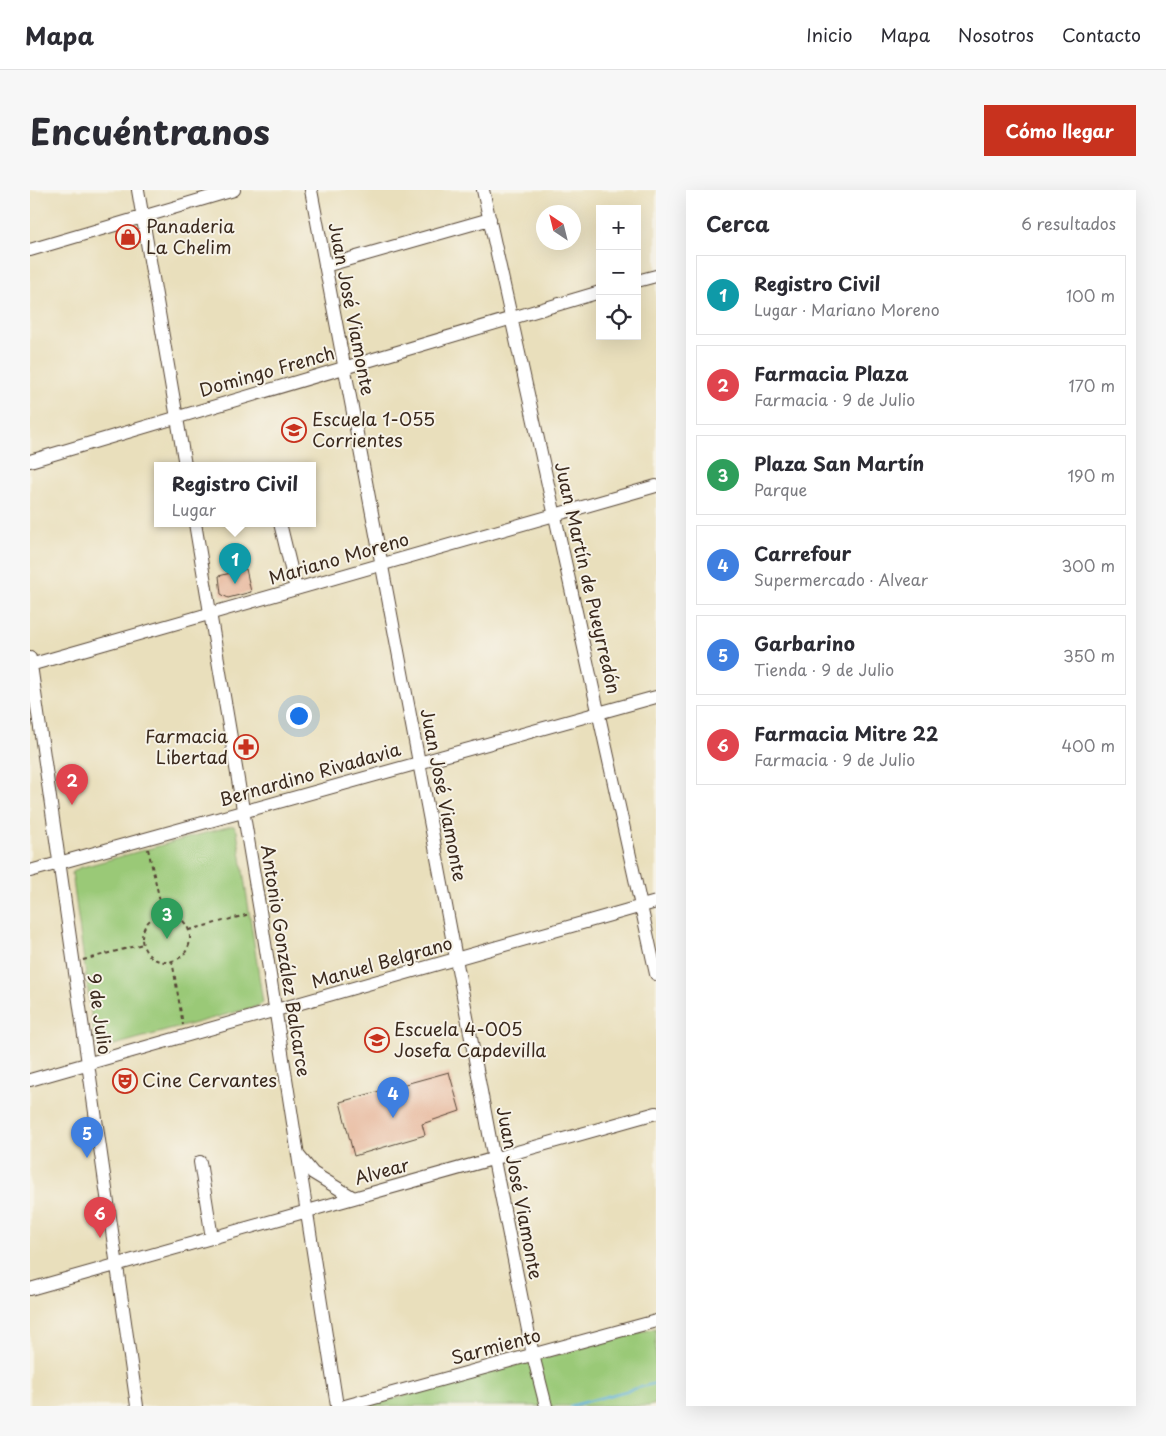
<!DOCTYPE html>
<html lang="es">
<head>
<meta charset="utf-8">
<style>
	body { margin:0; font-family:"Playpen Sans",sans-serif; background:#f7f7f7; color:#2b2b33 }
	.controls { position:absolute; right:15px; top:15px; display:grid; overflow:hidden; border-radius:0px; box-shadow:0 5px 20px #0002 }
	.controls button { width:45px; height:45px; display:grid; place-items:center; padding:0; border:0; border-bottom:1px solid #e1e1e2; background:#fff; color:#2b2b33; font:25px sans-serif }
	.compass { position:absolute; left:506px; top:15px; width:45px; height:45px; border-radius:50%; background:#fff; box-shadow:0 5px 20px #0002; rotate:325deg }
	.you { position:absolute; left:268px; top:525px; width:18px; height:18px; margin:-12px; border:4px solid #fff; border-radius:50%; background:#1a73e8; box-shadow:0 0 0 8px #1a73e833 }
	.badge { display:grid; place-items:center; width:32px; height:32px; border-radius:50%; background:#c8321e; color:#fff; font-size:16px; font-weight:700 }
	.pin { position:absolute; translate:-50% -41px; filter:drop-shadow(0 1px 2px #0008) }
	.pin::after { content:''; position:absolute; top:26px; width:18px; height:15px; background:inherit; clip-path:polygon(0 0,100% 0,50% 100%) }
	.popup { position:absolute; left:124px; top:272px; width:162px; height:65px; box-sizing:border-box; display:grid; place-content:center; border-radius:0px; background:#fff; filter:drop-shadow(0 1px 4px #0005); font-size:16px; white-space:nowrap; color:#7c7c81 }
	.popup b { font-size:19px; color:#2b2b33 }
	.popup::after { content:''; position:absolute; left:50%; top:100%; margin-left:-10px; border:10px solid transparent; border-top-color:#fff }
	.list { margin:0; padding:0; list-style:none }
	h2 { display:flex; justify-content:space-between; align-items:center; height:65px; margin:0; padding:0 20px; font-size:21px }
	h2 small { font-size:16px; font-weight:400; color:#7c7c81 }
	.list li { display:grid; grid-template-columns:32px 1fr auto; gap:15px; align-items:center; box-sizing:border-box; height:80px; margin:0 10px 10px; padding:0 10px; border:1px solid #e1e1e2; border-radius:0px }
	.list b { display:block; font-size:19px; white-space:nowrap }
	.list p { margin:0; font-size:16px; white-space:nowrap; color:#7c7c81 }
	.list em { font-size:16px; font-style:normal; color:#7c7c81 }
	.icon { flex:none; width:28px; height:28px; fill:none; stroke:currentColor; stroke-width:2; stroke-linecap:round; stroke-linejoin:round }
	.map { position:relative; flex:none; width:626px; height:1216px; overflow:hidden; border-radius:0px }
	header { display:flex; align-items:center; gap:30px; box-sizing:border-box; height:70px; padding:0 25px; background:#fff; border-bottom:1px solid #e1e1e2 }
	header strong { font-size:24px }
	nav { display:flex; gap:28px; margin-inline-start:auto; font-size:18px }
	.intro { display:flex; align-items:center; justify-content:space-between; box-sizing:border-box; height:120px; padding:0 30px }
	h1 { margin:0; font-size:35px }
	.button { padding:12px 22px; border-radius:0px; background:#c8321e; color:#fff; font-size:18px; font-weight:700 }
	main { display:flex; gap:30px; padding:0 30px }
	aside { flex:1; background:#fff; border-radius:0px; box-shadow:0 5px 20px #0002 }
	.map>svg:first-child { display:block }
</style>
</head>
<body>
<header>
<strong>Mapa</strong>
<nav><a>Inicio</a><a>Mapa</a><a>Nosotros</a><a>Contacto</a></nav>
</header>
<div class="intro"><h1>Encuéntranos</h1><a class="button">Cómo llegar</a></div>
<main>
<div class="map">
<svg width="626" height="1216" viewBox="0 0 626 1216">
	<rect width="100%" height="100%" fill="#f7f3e8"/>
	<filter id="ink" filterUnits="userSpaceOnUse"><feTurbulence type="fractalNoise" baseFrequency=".02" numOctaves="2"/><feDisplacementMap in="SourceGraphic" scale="10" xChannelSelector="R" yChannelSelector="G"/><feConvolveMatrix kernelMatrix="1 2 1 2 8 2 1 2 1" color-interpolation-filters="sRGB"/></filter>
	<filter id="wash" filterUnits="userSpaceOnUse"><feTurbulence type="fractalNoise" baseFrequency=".0096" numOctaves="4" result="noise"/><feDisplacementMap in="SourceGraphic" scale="20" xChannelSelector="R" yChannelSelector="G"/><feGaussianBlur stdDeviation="1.12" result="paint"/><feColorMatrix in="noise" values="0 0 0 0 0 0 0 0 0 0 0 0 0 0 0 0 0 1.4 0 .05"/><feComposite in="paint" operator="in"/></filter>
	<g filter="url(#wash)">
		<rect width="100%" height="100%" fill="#e9dfbc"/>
		<path fill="#9ac977" stroke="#6a7a4a" d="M 201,636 L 204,636 L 207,641 L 233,813 L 228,816 L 69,859 L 65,852 L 42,683 L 49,678 Z
			M 626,1138 L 626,1214 L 618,1216 L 337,1216 Z"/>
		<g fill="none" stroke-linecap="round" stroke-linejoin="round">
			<path stroke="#5eb0d9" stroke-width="2.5" d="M 540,1216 L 626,1193"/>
		</g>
		<g id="blocks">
			<path fill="#e6b397" d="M 216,379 L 221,402 L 198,408 L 191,404 L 189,386 Z
				M 419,882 L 430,921 L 392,934 L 395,945 L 324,966 L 310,912 Z"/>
		</g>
	</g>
	<g filter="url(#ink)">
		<use href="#blocks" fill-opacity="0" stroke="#554536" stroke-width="1"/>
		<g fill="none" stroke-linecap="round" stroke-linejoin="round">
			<defs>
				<path id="minor" d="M 108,0 L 155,275
					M 281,0 L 464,970 L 503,1165 L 516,1216
					M 453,0 L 626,784
					M 0,60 L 204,0
					M 295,76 L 460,29
					M 607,91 L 626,86
					M 0,271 L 570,102
					M 165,333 L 230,721 L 307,1216
					M 250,333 L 266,399
					M 0,468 L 107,1216
					M 0,475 L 626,296
					M 0,681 L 626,507
					M 0,890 L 626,712
					M 269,966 L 283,983 L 324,1008
					M 170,972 L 182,1048
					M 0,1099 L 626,923
					M 315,1216 L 626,1131"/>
			</defs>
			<use href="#minor" stroke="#554536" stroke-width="14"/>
			<path stroke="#554536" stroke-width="2" stroke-dasharray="4 4" stroke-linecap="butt" d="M 118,659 L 133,724
				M112 748a24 24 0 1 1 48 0a24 24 0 1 1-48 0Z
				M 159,740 L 220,724
				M 53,770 L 113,754
				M 142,770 L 153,835"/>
			<use href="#minor" stroke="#fff" stroke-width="12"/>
		</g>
	</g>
	<defs>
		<symbol id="shop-ring" viewBox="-11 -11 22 22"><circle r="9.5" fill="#f7f3e8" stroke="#c8321e" stroke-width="1.5"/><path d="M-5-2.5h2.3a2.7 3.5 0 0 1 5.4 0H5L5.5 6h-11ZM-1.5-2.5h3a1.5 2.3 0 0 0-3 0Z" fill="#c8321e"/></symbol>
		<symbol id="school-ring" viewBox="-11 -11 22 22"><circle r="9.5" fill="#f7f3e8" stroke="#c8321e" stroke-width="1.5"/><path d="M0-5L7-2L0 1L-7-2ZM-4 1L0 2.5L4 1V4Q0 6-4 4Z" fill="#c8321e"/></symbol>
		<symbol id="pharmacy-ring" viewBox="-11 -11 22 22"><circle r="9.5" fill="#f7f3e8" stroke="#c8321e" stroke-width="1.5"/><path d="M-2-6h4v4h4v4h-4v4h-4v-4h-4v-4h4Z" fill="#c8321e"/></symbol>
		<symbol id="theatre-ring" viewBox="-11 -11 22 22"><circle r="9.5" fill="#f7f3e8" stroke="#c8321e" stroke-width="1.5"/><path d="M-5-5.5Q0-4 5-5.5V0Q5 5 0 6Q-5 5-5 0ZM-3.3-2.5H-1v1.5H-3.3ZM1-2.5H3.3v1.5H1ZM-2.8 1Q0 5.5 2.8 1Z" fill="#c8321e"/></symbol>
	</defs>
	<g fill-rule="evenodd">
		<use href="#shop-ring" x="84" y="33" width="28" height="28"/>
		<use href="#school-ring" x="250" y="226" width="28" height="28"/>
		<use href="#pharmacy-ring" x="202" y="543" width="28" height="28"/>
		<use href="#school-ring" x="333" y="836" width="28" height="28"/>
		<use href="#theatre-ring" x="81" y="877" width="28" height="28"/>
	</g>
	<g text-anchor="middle" stroke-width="4" stroke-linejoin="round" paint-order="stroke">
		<g font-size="18" fill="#3b2a1e" stroke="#f7f3e8" text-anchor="start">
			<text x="116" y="43">Panaderia<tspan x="116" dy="21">La Chelim</tspan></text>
			<text x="282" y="236">Escuela 1-055<tspan x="282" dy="21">Corrientes</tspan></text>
			<text x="198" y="553" text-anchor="end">Farmacia<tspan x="198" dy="21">Libertad</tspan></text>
			<text x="364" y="846">Escuela 4-005<tspan x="364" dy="21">Josefa Capdevilla</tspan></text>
			<text x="112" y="897">Cine Cervantes</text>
		</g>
		<g font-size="18" fill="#3b2a1e" stroke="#f7f3e8">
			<text transform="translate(321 119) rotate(79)" y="6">Juan José Viamonte</text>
			<text transform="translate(237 182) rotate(-16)" y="6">Domingo French</text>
			<text transform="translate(309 369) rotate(-16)" y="6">Mariano Moreno</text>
			<text transform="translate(557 388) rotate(77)" y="6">Juan Martín de Pueyrredón</text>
			<text transform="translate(280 585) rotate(-16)" y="6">Bernardino Rivadavia</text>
			<text transform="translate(413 605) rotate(79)" y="6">Juan José Viamonte</text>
			<text transform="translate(255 771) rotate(81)" y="6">Antonio González Balcarce</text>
			<text transform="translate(352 773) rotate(-16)" y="6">Manuel Belgrano</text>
			<text transform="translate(69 824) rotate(82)" y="6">9 de Julio</text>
			<text transform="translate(352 982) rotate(-15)" y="6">Alvear</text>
			<text transform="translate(489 1003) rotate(79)" y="6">Juan José Viamonte</text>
			<text transform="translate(466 1157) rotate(-15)" y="6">Sarmiento</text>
		</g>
	</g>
</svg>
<div class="controls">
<button>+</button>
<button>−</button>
<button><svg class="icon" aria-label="locate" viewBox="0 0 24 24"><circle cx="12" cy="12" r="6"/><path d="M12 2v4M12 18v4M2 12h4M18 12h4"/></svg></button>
</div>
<svg class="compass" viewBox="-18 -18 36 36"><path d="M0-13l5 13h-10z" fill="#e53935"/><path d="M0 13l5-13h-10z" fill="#7c7c81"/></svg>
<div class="you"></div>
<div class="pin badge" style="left:205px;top:394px;background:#0f9aa8">1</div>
<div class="popup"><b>Registro Civil</b>Lugar</div>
<div class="pin badge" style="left:42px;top:615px;background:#e0444e">2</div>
<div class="pin badge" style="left:137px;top:749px;background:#2e9e5b">3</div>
<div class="pin badge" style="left:363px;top:928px;background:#3f7fe0">4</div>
<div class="pin badge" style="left:57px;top:968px;background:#3f7fe0">5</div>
<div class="pin badge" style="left:70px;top:1048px;background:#e0444e">6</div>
</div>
<aside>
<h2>Cerca<small>6 resultados</small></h2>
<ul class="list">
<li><span class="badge" style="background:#0f9aa8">1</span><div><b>Registro Civil</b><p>Lugar · Mariano Moreno</p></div><em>100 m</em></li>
<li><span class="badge" style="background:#e0444e">2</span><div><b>Farmacia Plaza</b><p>Farmacia · 9 de Julio</p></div><em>170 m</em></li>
<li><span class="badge" style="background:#2e9e5b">3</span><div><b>Plaza San Martín</b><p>Parque</p></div><em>190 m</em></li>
<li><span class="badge" style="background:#3f7fe0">4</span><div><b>Carrefour</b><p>Supermercado · Alvear</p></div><em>300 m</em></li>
<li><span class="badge" style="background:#3f7fe0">5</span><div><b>Garbarino</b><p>Tienda · 9 de Julio</p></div><em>350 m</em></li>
<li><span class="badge" style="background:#e0444e">6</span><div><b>Farmacia Mitre 22</b><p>Farmacia · 9 de Julio</p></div><em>400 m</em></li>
</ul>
</aside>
</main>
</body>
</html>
